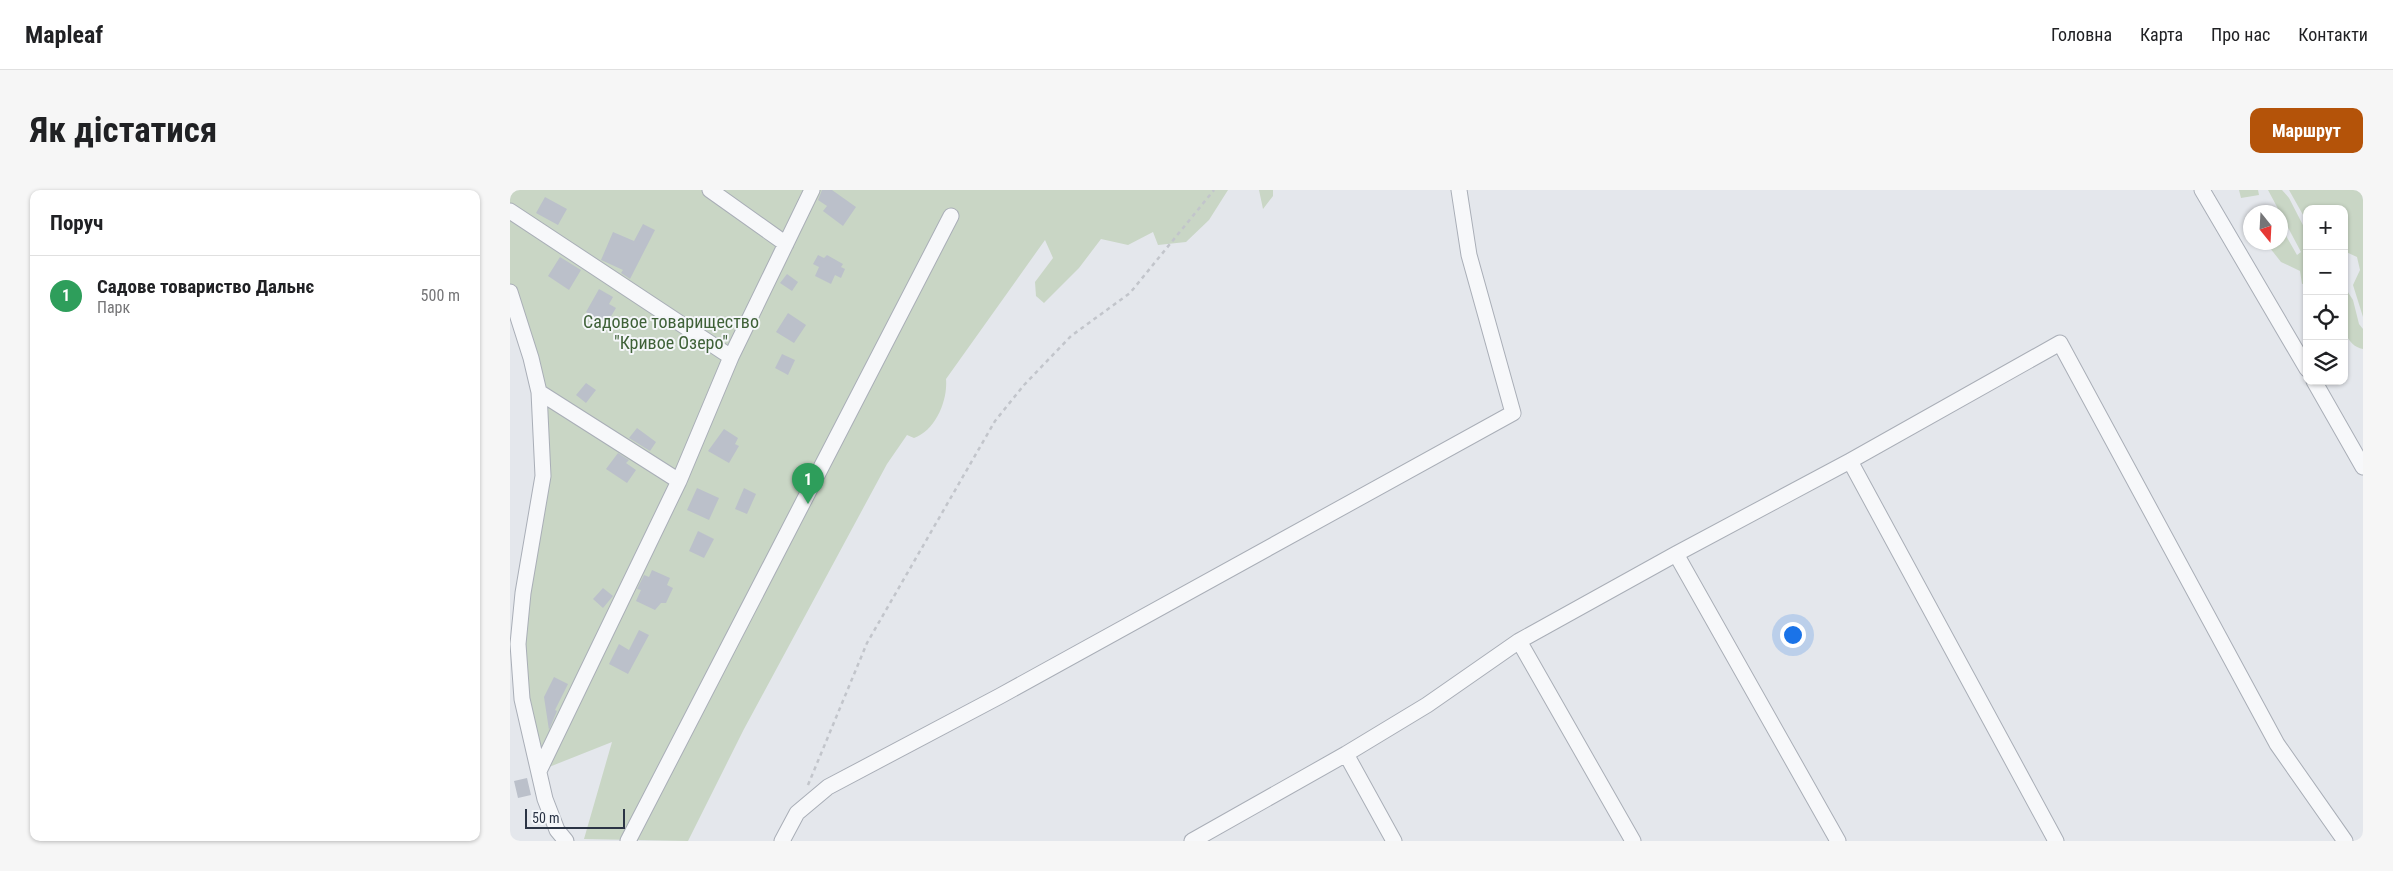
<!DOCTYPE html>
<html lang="uk">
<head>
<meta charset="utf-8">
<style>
	body { margin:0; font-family:"Roboto Condensed",sans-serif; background:#f6f6f6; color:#202124 }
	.controls { position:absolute; right:15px; top:15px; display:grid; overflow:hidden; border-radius:10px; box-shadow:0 1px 4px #0004 }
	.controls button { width:45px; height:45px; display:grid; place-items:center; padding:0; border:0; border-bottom:1px solid #e0e0e0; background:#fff; color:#202124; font:25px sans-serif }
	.compass { position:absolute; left:1733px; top:15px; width:45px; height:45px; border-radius:50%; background:#fff; box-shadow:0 1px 4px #0004; rotate:162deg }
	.scale { position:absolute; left:15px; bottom:12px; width:100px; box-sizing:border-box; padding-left:5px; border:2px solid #2b3445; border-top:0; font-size:14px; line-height:18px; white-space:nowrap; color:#2b3445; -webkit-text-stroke:4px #f4f6f9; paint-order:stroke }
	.you { position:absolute; left:1282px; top:444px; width:18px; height:18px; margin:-12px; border:4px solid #fff; border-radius:50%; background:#1a73e8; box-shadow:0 0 0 8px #1a73e833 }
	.badge { display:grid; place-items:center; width:32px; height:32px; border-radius:50%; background:#b45309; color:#fff; font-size:16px; font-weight:700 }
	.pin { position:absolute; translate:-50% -41px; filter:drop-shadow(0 1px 2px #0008) }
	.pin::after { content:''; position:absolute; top:26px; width:18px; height:15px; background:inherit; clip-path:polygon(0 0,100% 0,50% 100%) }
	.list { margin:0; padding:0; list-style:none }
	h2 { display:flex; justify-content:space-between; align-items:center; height:65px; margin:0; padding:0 20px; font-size:21px }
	h2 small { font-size:16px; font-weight:400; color:#757577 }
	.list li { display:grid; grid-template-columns:32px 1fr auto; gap:15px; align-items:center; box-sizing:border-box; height:80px; padding:0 20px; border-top:1px solid #e0e0e0 }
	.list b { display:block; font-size:19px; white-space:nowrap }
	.list p { margin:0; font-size:16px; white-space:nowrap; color:#757577 }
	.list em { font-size:16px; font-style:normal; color:#757577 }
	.icon { flex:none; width:28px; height:28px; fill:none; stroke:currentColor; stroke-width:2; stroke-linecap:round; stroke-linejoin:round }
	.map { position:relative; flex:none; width:1853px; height:651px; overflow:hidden; border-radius:10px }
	header { display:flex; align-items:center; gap:30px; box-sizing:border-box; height:70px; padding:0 25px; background:#fff; border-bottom:1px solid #e0e0e0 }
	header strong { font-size:24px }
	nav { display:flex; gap:28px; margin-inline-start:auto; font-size:18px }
	.intro { display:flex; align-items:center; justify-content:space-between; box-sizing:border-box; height:120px; padding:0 30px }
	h1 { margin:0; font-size:35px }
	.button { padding:12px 22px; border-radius:10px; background:#b45309; color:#fff; font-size:18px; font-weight:700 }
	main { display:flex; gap:30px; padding:0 30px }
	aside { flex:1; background:#fff; border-radius:10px; box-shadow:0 1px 4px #0004 }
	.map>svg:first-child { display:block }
</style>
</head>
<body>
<header>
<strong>Mapleaf</strong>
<nav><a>Головна</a><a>Карта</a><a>Про нас</a><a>Контакти</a></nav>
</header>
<div class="intro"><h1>Як дістатися</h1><a class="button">Маршрут</a></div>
<main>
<aside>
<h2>Поруч<small></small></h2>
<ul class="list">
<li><span class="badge" style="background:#2e9e5b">1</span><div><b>Садове товариство Дальнє</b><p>Парк</p></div><em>500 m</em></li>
</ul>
</aside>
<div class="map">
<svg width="1853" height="651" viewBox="0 0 1853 651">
	<rect width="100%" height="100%" fill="#e4e7ec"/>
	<path fill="#c9d6c5" d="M 0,0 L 718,0 L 699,30 L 676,52 L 648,55 L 643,42 L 618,55 L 591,49 L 569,78 L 534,113 L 526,106 L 525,92 L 543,68 L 535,50 L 436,189 C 438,211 425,241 404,248 L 397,245 L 377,274 L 234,539 L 178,651 L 74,649 L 102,552 L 29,581 L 8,454 L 27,335 L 29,202 L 0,102 Z
		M 749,0 L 763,0 L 763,6 L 753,19 Z
		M 1729,0 L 1748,0 L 1749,5 L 1731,8 Z
		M 1758,0 L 1772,0 L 1779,8 L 1797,43 L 1797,93 L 1792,94 L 1790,81 L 1771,72 L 1756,53 L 1770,52 L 1771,37 L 1787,65 L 1791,62 Z
		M 1779,0 L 1853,0 L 1853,127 L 1843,95 L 1850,80 L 1847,67 L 1834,61 L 1834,19 L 1797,19 L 1797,32 Z
		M 1834,96 L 1843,110 L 1849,134 L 1853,139 L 1853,159 C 1827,153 1834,117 1834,96 Z"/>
	<path fill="#bbc0ca" d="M 312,0 L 322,0 L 346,17 L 333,36 L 313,21 L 317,16 L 308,10 Z
		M 35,7 L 57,19 L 48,35 L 26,23 Z
		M 133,34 L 145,40 L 120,89 L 111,83 L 113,80 L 91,70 L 103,42 L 124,51 Z
		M 308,65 L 314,68 L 317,65 L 333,74 L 331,77 L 335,79 L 331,88 L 325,85 L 321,94 L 305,86 L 309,77 L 303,74 Z
		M 50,67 L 71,80 L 59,100 L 38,86 Z
		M 277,84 L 288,92 L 282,101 L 270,93 Z
		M 89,99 L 103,107 L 99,114 L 106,118 L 97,133 L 76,122 Z
		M 278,123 L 296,135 L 284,153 L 266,142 Z
		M 272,164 L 285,170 L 278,185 L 265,178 Z
		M 76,193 L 86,200 L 76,213 L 66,205 Z
		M 127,238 L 146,252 L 140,261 L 119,248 Z
		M 214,239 L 228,248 L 225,254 L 229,256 L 219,273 L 198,261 Z
		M 108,263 L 119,270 L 116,273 L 126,280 L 117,293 L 96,279 Z
		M 187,298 L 209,308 L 199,330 L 177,320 Z
		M 234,298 L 246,304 L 237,324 L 225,319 Z
		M 188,341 L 204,349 L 194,368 L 179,361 Z
		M 142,380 L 160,388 L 157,395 L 163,398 L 156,413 L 151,413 L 145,420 L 126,411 L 131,400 L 127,399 L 134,385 L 139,387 Z
		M 93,398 L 103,406 L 93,418 L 83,409 Z
		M 129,440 L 139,445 L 118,484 L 99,474 L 109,454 L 119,460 Z
		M 44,487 L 58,494 L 45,520 L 47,521 L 39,540 L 34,507 Z
		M 17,588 L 21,605 L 8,608 L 4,591 Z"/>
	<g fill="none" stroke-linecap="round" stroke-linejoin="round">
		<defs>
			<path id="street" d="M 200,0 L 276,54
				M 1692,0 L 1797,179
				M 0,21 L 221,167
				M 0,102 L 21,168 L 29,202 L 33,286 L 13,403 L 8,454 L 12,509 L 35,609 L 47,640 L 56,651
				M 1804,191 L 1853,277
				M 29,202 L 169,291
				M 1340,271 L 1546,651
				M 1166,364 L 1328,651
				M 1009,451 L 1123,651
				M 836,564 L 884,651
				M 29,581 L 169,291 L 221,167 L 302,0
				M 118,651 L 441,26
				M 272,651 L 287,623 L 318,597 L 490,506 L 1003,223 L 959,65 L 949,0
				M 682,651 L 836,564 L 917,515 L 1009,451 L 1166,364 L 1340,271 L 1550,153 L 1767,554 L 1835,651"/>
		</defs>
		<use href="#street" stroke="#a9aeb7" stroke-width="17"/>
		<path stroke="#c2c5cb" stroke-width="2.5" stroke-dasharray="4 4" stroke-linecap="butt" d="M 298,595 L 357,453 L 485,231 L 514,195 L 561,146 L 620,103 L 704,0"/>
		<use href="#street" stroke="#f7f8fa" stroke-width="15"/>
	</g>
	<g text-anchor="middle" stroke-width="4" stroke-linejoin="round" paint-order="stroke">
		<g font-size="18" fill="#3f6138" stroke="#f4f6f9">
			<text x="161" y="138">Садовое товарищество<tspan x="161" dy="21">"Кривое Озеро"</tspan></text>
		</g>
	</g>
</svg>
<div class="controls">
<button>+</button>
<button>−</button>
<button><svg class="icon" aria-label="locate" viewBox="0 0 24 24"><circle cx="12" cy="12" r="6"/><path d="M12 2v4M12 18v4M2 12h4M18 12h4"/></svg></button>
<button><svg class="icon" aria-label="layers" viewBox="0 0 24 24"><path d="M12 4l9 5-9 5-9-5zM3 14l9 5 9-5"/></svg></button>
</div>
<svg class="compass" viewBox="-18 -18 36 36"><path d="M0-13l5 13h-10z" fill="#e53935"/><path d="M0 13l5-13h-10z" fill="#757577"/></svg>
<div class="scale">50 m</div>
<div class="you"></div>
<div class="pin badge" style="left:298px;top:314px;background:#2e9e5b">1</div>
</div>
</main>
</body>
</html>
